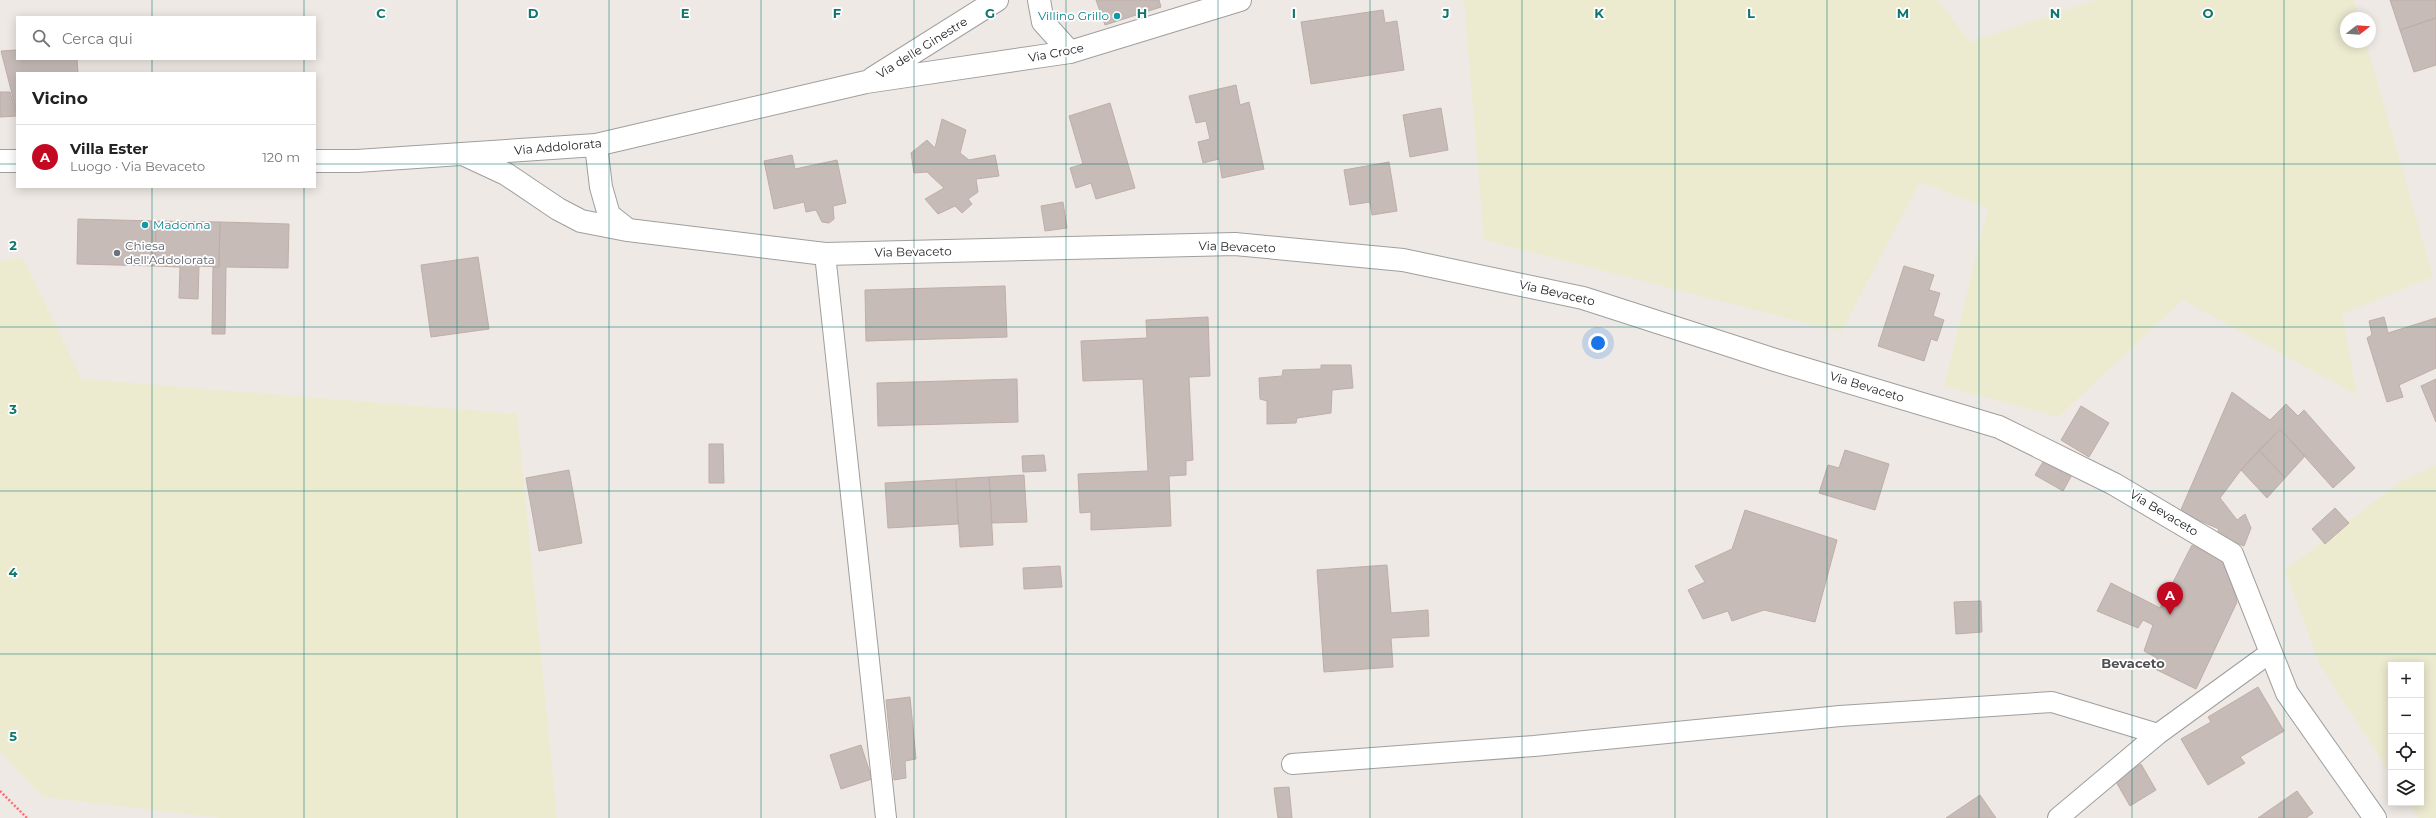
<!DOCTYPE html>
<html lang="it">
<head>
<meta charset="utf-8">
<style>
	body { margin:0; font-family:Montserrat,sans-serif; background:#f2f2f2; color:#222 }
	.controls { position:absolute; right:12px; bottom:12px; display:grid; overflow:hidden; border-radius:0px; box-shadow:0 2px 10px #0003 }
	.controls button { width:36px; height:36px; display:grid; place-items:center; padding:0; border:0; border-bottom:1px solid #e0e0e0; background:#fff; color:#222; font:20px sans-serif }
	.compass { position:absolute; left:2340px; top:12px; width:36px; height:36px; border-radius:50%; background:#fff; box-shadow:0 2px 10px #0003; rotate:73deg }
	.you { position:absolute; left:1598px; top:343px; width:14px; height:14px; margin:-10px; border:3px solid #fff; border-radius:50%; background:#1a73e8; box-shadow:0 0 0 6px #1a73e833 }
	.badge { display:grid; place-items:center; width:26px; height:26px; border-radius:50%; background:#c20921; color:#fff; font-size:13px; font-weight:700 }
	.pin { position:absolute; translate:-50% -33px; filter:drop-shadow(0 1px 2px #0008) }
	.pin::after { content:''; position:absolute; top:21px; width:14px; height:12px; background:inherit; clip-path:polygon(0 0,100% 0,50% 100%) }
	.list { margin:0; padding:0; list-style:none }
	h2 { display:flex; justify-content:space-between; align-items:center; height:52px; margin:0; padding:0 16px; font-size:17px }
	h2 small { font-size:13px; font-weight:400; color:#767676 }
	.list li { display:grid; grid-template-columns:26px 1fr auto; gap:12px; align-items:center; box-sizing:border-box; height:64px; padding:0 16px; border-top:1px solid #e0e0e0 }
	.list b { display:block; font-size:15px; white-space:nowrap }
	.list p { margin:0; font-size:13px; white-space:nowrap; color:#767676 }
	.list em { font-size:13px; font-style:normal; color:#767676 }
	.icon { flex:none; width:22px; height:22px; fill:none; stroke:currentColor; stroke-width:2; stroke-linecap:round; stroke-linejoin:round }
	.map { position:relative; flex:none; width:2436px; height:818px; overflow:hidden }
	.search { position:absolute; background:#fff; box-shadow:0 2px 10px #0003; left:16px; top:16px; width:300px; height:44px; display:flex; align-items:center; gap:10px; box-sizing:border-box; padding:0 14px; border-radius:0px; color:#767676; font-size:15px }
	.panel { position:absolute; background:#fff; box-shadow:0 2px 10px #0003; left:16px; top:72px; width:300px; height:116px; border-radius:0px }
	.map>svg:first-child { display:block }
</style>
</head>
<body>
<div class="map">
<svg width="2436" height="818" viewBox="0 0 2436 818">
	<rect width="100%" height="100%" fill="#eee9e4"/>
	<path fill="#ecebd0" d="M 1464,0 L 1938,0 L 1970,42 L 2096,0 L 2354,0 L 2359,18 L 2346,18 L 2346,42 L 2366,42 L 2433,277 L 2342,314 L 2357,395 L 2183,300 L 2058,417 L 1944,386 L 1988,208 L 1920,182 L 1841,332 L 1484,240 Z
		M 22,257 L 82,379 L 517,414 L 557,818 L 222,818 L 43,797 L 0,752 L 0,261 Z
		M 2436,465 L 2436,818 L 2418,818 L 2409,803 L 2421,803 L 2421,665 L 2391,665 L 2391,775 L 2320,665 L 2285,570 L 2400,482 Z"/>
	<path fill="#c6bbb7" stroke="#bfaea7" d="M 1096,0 L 1159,0 L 1161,7 L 1105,25 Z
		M 2390,0 L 2436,0 L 2436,18 L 2400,30 Z
		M 1383,10 L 1385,23 L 1397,21 L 1404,70 L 1311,84 L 1301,22 Z
		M 2436,18 L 2436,65 L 2414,72 L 2400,30 Z
		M 17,50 L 17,59 L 77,59 L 78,73 L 17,73 L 17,113 L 1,51 Z
		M 1236,85 L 1240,105 L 1249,102 L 1264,169 L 1222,178 L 1219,159 L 1203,163 L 1198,142 L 1210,139 L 1206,121 L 1196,123 L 1189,96 Z
		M 0,92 L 10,92 L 17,116 L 0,117 Z
		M 1110,103 L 1135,188 L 1096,199 L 1091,183 L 1076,188 L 1070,168 L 1083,164 L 1069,116 Z
		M 1441,108 L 1448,150 L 1410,157 L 1403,115 Z
		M 942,119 L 966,130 L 960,153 L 969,160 L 995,155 L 999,176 L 976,179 L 978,192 L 968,199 L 972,204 L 962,213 L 955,206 L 938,214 L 925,199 L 944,188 L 927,172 L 914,173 L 911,153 L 927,140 L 935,148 Z
		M 792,155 L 795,169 L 837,160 L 846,203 L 833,206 L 834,219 L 829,223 L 822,222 L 816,210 L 806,212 L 804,202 L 774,209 L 764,161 Z
		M 1389,162 L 1397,211 L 1372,215 L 1370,202 L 1350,205 L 1344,170 Z
		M 1063,202 L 1067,228 L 1045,231 L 1041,206 Z
		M 78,219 L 156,221 L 155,266 L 77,264 Z
		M 156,221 L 220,222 L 219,267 L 199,266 L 198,299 L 179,298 L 180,267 L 155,266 Z
		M 220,222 L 289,224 L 288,268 L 226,267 L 225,334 L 212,334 L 213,267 L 219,267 Z
		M 478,257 L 489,329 L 431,337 L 421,265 Z
		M 1904,266 L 1934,275 L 1929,290 L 1940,293 L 1933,316 L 1944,320 L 1937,341 L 1931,339 L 1924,361 L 1878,346 Z
		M 1005,286 L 1007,337 L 866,341 L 865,290 Z
		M 1208,317 L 1210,376 L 1189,377 L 1193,460 L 1186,461 L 1186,475 L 1169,476 L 1171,526 L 1091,530 L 1091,512 L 1080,513 L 1078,474 L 1148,471 L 1143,379 L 1083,381 L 1081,341 L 1147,338 L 1146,320 Z
		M 2384,317 L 2388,333 L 2436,318 L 2436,368 L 2399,385 L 2403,397 L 2387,402 L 2367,338 L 2372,335 L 2369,321 Z
		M 1321,365 L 1351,365 L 1353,388 L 1332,390 L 1331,413 L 1297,418 L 1296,423 L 1267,424 L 1267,401 L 1260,399 L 1259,378 L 1282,376 L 1283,370 L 1321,369 Z
		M 1017,379 L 1018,422 L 878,426 L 877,383 Z
		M 2436,379 L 2436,422 L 2421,386 Z
		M 2232,392 L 2270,420 L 2286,404 L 2298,416 L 2304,410 L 2355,468 L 2333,488 L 2280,429 L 2241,470 L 2220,498 L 2237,520 L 2245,514 L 2251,528 L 2244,546 L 2217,535 L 2219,529 L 2180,512 Z
		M 2081,406 L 2109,423 L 2089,457 L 2061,440 Z
		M 2280,429 L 2305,456 L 2285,478 L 2259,450 Z
		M 709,444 L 723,444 L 724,483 L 709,483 Z
		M 1845,450 L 1889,464 L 1875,510 L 1819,493 L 1828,465 L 1839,468 Z
		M 2259,450 L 2285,478 L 2267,498 L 2241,470 Z
		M 1044,455 L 1046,471 L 1023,472 L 1022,456 Z
		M 2046,457 L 2073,473 L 2063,491 L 2035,475 Z
		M 569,470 L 582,543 L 539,551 L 526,478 Z
		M 1024,475 L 1027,522 L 992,523 L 989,477 Z
		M 989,477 L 993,545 L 960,547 L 956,479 Z
		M 956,479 L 958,524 L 888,528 L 885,483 Z
		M 2335,508 L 2349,523 L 2325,544 L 2312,529 Z
		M 1745,510 L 1837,540 L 1815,622 L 1764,610 L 1732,621 L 1728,611 L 1703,619 L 1688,590 L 1705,582 L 1695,566 L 1732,549 Z
		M 2192,545 L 2226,562 L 2237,602 L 2196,689 L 2153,668 L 2157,658 L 2144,651 L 2153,625 L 2143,620 L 2138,628 L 2097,611 L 2111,583 L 2160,608 Z
		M 1387,565 L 1391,613 L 1428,610 L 1429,636 L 1391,638 L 1393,667 L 1324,672 L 1317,570 Z
		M 1060,566 L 1062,587 L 1024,589 L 1023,568 Z
		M 1981,601 L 1982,632 L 1956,634 L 1954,602 Z
		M 2258,687 L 2284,731 L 2240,757 L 2245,763 L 2208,785 L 2181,739 L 2211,722 L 2208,717 Z
		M 910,697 L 916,759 L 905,761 L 906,778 L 894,780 L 886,700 Z
		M 861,745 L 872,779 L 841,789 L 830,755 Z
		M 2141,764 L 2156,790 L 2130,806 L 2115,780 Z
		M 1289,787 L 1292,818 L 1278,818 L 1274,788 Z
		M 2297,791 L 2313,813 L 2306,818 L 2258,818 Z
		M 1980,795 L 1996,818 L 1946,818 Z"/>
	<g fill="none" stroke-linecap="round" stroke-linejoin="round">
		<defs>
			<path id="service" d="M 825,254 L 886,818
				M 1292,764 L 1534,746 L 1840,716 L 2052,702 L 2158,734
				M 2058,818 L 2158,734 L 2271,652"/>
			<path id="minor" d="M 1039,0 L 1043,22 L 1070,52
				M 596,145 L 601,187 L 609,215 L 628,230 L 825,254 L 1235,244 L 1403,260 L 1583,298 L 1775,360 L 1999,427 L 2114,484 L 2232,554 L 2287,693 L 2375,818
				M 463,154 L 506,174 L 558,209 L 581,221 L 627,230"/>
			<path id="tertiary" d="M 873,78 L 997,0
				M 0,161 L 17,161
				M 315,161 L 357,161 L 596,145 L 866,82 L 1070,52 L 1240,0"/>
		</defs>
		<use href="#service" stroke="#9f9f9f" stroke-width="22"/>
		<use href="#minor" stroke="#9f9f9f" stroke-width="24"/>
		<use href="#tertiary" stroke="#9f9f9f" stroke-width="24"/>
		<path stroke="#f37073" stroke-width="2.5" stroke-dasharray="2 2" stroke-linecap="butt" d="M 0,791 L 27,818"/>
		<use href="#service" stroke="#fff" stroke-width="20"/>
		<use href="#minor" stroke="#fff" stroke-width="22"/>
		<use href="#tertiary" stroke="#fff" stroke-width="22"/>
	</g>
	<path fill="none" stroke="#0f766e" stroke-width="1" stroke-opacity="0.55" d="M 152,0 L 152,17M 304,0 L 304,17M 457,0 L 457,818M 609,0 L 609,818M 761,0 L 761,818M 914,0 L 914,818M 1066,0 L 1066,818M 1218,0 L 1218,818M 1370,0 L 1370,818M 1522,0 L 1522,818M 1675,0 L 1675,818M 1827,0 L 1827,818M 1979,0 L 1979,818M 2132,0 L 2132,818M 2284,0 L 2284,818M 152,59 L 152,73M 304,59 L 304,73M 0,164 L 17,164M 315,164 L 2436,164M 152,187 L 152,818M 304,187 L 304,818M 0,327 L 2436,327M 0,491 L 2436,491M 0,654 L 2436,654"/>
	<g fill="#0f9aa8" stroke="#fff" stroke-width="1.5">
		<circle cx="1117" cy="16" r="4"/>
		<circle cx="145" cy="225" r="4"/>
	</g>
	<circle fill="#6b7280" stroke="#fff" stroke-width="1.5" cx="117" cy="253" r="4"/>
	<g text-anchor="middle" stroke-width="3.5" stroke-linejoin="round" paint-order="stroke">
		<g font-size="12" fill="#0d838f" stroke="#fff" text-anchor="end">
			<text x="1109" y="20">Villino Grillo</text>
			<text x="153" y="229" text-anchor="start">Madonna</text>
		</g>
		<g font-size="12" fill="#1e1e1e" stroke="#fff">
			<text transform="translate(922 48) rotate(-32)" y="4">Via delle Ginestre</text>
			<text transform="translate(1056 53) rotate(-11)" y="4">Via Croce</text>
			<text transform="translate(558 147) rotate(-5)" y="4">Via Addolorata</text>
			<text transform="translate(1237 247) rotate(2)" y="4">Via Bevaceto</text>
			<text transform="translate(913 252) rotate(-1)" y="4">Via Bevaceto</text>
			<text transform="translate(1557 293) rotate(13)" y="4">Via Bevaceto</text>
			<text transform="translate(1867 387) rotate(17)" y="4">Via Bevaceto</text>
			<text transform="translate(2164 513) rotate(31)" y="4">Via Bevaceto</text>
		</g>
		<g font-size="12" fill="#5b616d" stroke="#fff" text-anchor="start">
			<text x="125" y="250">Chiesa<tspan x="125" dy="14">dell'Addolorata</tspan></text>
		</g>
		<g font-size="13" font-weight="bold" fill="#515151" stroke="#fff">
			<text x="2133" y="668">Bevaceto</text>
		</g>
	</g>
	<g font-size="13" text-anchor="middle" font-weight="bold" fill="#0f766e" stroke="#fff" stroke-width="3.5" stroke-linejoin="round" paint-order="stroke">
		<text x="381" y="18">C</text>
		<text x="533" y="18">D</text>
		<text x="685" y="18">E</text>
		<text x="837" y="18">F</text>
		<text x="990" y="18">G</text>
		<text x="1142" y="18">H</text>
		<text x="1294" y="18">I</text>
		<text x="1446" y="18">J</text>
		<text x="1599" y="18">K</text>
		<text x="1751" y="18">L</text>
		<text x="1903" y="18">M</text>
		<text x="2055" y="18">N</text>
		<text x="2208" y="18">O</text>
		<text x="13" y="250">2</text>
		<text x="13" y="414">3</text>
		<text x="13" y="577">4</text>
		<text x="13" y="741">5</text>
	</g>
</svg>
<div class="controls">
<button>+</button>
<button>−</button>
<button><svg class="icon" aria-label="locate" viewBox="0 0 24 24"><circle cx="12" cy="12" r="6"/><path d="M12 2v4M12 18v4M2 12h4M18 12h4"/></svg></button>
<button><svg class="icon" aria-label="layers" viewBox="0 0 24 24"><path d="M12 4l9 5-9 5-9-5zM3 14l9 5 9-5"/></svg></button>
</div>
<svg class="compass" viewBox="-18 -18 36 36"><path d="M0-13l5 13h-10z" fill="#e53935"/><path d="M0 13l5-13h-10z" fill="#767676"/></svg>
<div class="you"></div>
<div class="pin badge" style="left:2170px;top:615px">A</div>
<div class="search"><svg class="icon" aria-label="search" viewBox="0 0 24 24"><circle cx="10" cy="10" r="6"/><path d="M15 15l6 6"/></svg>Cerca qui</div>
<section class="panel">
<h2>Vicino<small></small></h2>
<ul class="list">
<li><span class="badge">A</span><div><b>Villa Ester</b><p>Luogo · Via Bevaceto</p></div><em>120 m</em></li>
</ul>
</section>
</div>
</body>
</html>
